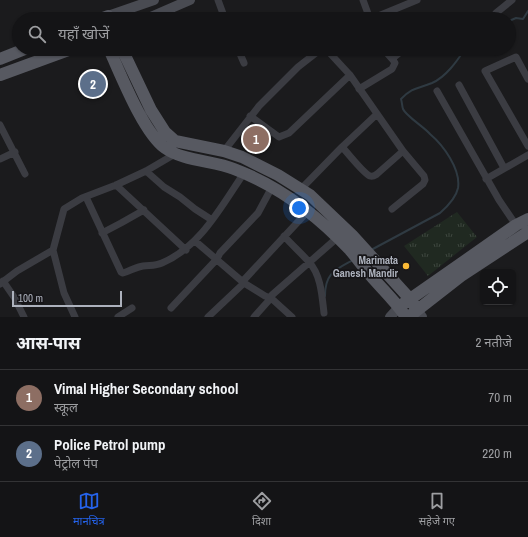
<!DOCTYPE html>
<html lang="hi">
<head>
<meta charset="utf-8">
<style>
	body { margin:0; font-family:"Archivo Narrow","Noto Sans Devanagari",sans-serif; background:#1d1d1f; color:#f1f3f6 }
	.controls { position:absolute; right:12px; bottom:12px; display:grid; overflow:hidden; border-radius:6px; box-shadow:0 1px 3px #0004 }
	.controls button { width:36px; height:36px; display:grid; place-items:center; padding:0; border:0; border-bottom:1px solid #333335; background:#141416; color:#f1f3f6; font:20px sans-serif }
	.scale { position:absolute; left:12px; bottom:10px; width:110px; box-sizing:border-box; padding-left:4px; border:2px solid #adb2bd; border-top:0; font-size:11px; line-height:14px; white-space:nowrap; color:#adb2bd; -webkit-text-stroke:3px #161518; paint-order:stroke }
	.you { position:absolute; left:299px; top:208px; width:14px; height:14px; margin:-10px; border:3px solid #fff; border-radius:50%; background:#1a73e8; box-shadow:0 0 0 6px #1a73e833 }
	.badge { display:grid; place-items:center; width:26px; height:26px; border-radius:50%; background:#2563eb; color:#fff; font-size:13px; font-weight:700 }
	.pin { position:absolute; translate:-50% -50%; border:2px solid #fff; box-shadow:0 1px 4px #0006 }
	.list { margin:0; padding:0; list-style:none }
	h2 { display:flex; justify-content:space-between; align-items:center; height:52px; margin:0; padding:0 16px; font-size:17px }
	h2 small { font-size:13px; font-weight:400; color:#9d9ea1 }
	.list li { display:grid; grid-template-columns:26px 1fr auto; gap:12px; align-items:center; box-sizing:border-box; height:56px; padding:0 16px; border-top:1px solid #333335 }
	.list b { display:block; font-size:15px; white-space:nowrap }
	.list p { margin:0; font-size:13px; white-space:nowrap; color:#9d9ea1 }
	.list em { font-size:13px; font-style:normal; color:#9d9ea1 }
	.icon { flex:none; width:22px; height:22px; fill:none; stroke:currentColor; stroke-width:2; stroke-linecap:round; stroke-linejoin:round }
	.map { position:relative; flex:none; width:528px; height:317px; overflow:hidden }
	.search { position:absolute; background:#141416; box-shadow:0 1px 3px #0004; left:12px; right:12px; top:12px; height:44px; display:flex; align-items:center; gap:10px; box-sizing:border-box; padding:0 14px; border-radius:22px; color:#9d9ea1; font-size:15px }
	.sheet { height:164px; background:#141416 }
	nav { display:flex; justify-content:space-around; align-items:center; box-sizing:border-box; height:56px; border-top:1px solid #333335; background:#141416; font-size:11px; color:#9d9ea1 }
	nav a { display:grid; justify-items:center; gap:2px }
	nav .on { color:#2563eb }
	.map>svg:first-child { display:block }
</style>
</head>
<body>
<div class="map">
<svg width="528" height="317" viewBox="0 0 528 317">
	<defs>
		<pattern id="park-tufts" width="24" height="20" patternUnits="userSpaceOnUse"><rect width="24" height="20" fill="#202921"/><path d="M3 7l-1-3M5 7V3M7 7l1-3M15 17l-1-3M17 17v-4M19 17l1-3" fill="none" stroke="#3e463f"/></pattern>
	</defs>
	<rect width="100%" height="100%" fill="#1b1b1d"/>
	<path fill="url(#park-tufts)" d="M 457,212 L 477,237 L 428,276 L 404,246 Z"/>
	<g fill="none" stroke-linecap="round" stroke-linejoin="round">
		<path stroke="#2f3a42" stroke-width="2" d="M 509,21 L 516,18 L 523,19 L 528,11
			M 371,250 L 440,213 C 448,206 456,198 458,188 C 461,169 443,145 430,134 C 424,127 406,116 403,109 C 402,106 402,102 401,99 C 413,87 417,89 432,83 C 446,77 457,61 465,49
			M 325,296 C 325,273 335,270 353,260"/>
		<path stroke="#3b3c42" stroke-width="7" d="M 218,0 L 225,19
			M 363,0 L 370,19
			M 496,13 L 512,0
			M 371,19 L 417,0
			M 455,19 L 456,18
			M 238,49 L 244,63
			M 324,49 L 326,49 L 350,75 L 403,151 L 424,176 L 425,180 L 423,184 L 392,209
			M 393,58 L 404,49
			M 528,79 L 516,57 L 485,71 L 528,146
			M 459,85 L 504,168
			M 359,89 L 392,69 L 395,63 C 392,57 387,55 384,49
			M 437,91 L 499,200 L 516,225
			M 250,116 L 279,137 L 289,133 L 350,75
			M 0,125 L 25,174
			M 342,147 C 348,153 363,173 370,176 C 373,177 374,176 377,174 L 403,151
			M 224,151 L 259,106 L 298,67 L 321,49
			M 0,159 L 15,152
			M 146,171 L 164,187 L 180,197 L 195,209 L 212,220
			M 486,179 L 528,155
			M 116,185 L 186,250
			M 301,189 L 342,147 L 377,114
			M 86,197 L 121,272 L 123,273 C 130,271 136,267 143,266 C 150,265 155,266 162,263 C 200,247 221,207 244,173
			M 102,233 L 121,223 L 144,210
			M 284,236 C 292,245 301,253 309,262 C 321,275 322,296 324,313
			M 195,241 L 244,283 L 265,296 L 271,298 L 292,317
			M 53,250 L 64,293 L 75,317
			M 3,281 L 14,297 L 24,317
			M 243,281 L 308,211
			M 0,284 L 17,271 L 53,250 L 64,209 L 82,198 L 116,185 L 146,171 L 175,154
			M 171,308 L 217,259 L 220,253 L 258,213 L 272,187
			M 118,317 L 132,308
			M 208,317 L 244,283
			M 254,317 L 271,298 L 272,295 L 337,238"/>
		<path stroke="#494b52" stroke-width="10" d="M 108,16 L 154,0
			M 146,19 L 190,0
			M 417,310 L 422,317
			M 390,317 L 399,307"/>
		<path stroke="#575961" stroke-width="12" d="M 100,19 L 108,16 L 109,19
			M 109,49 C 121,75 143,132 165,148 C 183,161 214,161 234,169 C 279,186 317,215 350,250 C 357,258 363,267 371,276 C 383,290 396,302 406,317
			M 122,49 L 151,110 L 165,132 L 175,141 L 224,151 L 242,157 L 278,175 L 310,195 L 352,235 L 410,299 L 417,310
			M 0,59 L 25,49
			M 0,75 L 71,49
			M 403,304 L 516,225 L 528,219
			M 411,315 L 461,276 L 528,232"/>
	</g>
	<circle fill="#fab936" stroke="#161518" stroke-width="1.5" cx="406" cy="266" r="4"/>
	<g text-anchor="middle" stroke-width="3.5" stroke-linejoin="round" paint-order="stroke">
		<g font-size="11" font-weight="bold" fill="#adb2bd" stroke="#161518" text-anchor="end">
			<text x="398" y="264">Marimata<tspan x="398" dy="13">Ganesh Mandir</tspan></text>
		</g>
	</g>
</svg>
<div class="controls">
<button><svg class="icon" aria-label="locate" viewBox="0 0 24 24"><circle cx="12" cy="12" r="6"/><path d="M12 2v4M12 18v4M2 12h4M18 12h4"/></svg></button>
</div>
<div class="scale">100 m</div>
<div class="you"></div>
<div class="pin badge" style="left:256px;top:139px;background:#8d6e63">1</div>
<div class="pin badge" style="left:93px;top:84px;background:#5c6f8a">2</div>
<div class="search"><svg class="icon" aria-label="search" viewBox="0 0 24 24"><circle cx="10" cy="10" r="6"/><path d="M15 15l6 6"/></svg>यहाँ खोजें</div>
</div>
<section class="sheet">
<h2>आस-पास<small>2 नतीजे</small></h2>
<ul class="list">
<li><span class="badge" style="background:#8d6e63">1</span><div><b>Vimal Higher Secondary school</b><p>स्कूल</p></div><em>70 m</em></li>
<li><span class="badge" style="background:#5c6f8a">2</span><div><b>Police Petrol pump</b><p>पेट्रोल पंप</p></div><em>220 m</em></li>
</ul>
</section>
<nav>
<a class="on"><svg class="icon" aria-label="map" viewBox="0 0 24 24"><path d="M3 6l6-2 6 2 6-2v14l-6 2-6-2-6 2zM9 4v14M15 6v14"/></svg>मानचित्र</a>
<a><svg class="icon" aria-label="directions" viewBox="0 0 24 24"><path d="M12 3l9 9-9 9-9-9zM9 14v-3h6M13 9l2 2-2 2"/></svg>दिशा</a>
<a><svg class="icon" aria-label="saved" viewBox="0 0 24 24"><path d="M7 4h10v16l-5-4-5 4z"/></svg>सहेजे गए</a>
</nav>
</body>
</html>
